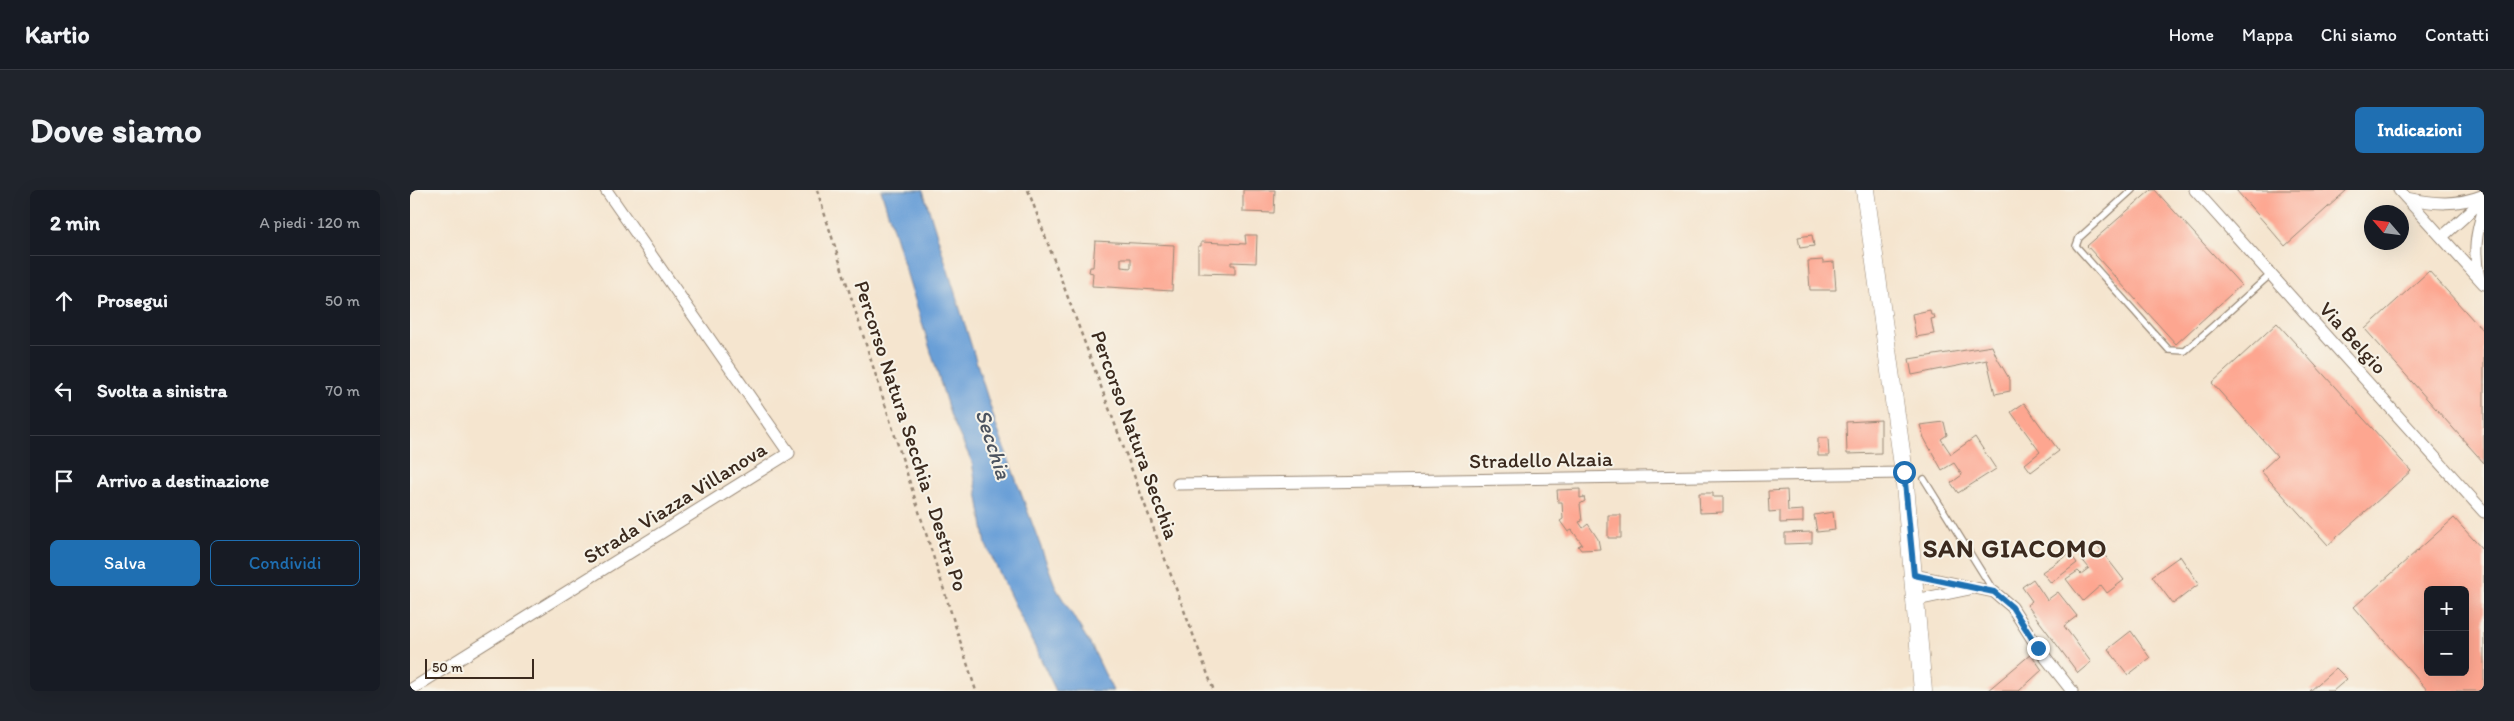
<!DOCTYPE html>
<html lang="it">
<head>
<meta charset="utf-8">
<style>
	body { margin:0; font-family:Itim,sans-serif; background:#20242c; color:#f1f3f6 }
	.controls { position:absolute; right:15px; bottom:15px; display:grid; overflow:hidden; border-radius:8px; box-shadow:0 5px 20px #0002 }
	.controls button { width:45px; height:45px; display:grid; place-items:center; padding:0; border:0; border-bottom:1px solid #363941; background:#171b24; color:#f1f3f6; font:25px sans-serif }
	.compass { position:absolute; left:1954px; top:15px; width:45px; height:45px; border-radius:50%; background:#171b24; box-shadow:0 5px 20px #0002; rotate:298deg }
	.scale { position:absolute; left:15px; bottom:12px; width:109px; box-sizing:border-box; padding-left:5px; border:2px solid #3b2a1e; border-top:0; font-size:14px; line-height:18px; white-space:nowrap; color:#3b2a1e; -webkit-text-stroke:4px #f7f3e8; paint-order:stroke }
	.stop { position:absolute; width:15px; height:15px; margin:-11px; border:4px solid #1f6fb2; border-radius:50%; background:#fff }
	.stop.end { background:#1f6fb2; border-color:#fff; box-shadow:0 1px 5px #0008 }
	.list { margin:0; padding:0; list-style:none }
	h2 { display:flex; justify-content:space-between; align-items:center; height:65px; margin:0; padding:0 20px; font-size:21px }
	h2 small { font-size:16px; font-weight:400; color:#9ea1a6 }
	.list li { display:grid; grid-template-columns:32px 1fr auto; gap:15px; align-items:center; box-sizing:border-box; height:90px; padding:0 20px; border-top:1px solid #363941 }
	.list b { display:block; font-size:19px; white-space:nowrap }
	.list em { font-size:16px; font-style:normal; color:#9ea1a6 }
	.actions { display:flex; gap:10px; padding:15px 20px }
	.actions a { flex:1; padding:11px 0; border:1px solid #1f6fb2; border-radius:8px; text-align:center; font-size:18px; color:#1f6fb2 }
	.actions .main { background:#1f6fb2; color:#fff }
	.icon { flex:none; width:28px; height:28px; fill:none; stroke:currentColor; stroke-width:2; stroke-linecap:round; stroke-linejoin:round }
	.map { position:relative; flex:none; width:2074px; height:501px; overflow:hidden; border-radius:8px }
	header { display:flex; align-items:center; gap:30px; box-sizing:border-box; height:70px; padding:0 25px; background:#171b24; border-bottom:1px solid #363941 }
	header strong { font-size:24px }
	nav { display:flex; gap:28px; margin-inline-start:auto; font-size:18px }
	.intro { display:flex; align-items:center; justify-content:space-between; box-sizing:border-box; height:120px; padding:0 30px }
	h1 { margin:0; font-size:35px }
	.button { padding:12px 22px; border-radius:8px; background:#1f6fb2; color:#fff; font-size:18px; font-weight:700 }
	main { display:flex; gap:30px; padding:0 30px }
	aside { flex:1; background:#171b24; border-radius:8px; box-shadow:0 5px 20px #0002 }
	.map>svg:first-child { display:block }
</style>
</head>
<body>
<header>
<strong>Kartio</strong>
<nav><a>Home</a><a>Mappa</a><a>Chi siamo</a><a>Contatti</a></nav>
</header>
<div class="intro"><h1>Dove siamo</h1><a class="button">Indicazioni</a></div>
<main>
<aside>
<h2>2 min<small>A piedi · 120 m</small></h2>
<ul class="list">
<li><svg class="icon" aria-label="ahead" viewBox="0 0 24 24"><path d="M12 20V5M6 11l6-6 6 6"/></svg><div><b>Prosegui</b></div><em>50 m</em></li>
<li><svg class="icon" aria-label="left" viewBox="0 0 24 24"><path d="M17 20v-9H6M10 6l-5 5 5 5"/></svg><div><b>Svolta a sinistra</b></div><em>70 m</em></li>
<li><svg class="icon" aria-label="arrive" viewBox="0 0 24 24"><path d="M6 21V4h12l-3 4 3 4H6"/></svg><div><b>Arrivo a destinazione</b></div></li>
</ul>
<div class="actions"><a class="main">Salva</a><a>Condividi</a></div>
</aside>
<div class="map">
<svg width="2074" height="501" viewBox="0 0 2074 501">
	<rect width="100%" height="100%" fill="#f7f3e8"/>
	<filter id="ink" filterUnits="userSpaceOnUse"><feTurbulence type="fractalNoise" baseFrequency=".02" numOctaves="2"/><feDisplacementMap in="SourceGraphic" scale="10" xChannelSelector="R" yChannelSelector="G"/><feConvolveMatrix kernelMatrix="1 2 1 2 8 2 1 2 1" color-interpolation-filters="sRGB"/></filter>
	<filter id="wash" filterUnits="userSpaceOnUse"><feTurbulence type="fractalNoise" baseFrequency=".0096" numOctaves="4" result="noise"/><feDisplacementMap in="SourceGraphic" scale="20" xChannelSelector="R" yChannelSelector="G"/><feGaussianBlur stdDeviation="1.12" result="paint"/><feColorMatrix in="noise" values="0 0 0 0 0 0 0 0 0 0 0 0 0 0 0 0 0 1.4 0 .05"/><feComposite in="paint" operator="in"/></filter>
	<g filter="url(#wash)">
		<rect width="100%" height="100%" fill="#f5e5cf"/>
		<path fill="#699fd7" stroke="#52647a" d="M 471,0 L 513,0 L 587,238 L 646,398 L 682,457 L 703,501 L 646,501 L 576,355 L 562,272 L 541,227 Z"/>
		<g id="blocks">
			<path fill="#fda690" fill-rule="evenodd" d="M 833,0 L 865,0 L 864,23 L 833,22 Z
				M 1741,0 L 1745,0 L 1831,95 L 1766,154 L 1677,56 Z
				M 1826,0 L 1937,0 L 1875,56 Z
				M 835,45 L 847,45 L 846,73 L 821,72 L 821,75 L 825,75 L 825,84 L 788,83 L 788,56 L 791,56 L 791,52 L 836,54 Z
				M 1402,45 L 1404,56 L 1390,58 L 1388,47 Z
				M 685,51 L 764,55 L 762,101 L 682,96 L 683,83 L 679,82 L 680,77 L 683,77 ZM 711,68 L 721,68 L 721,78 L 711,77 Z
				M 1413,70 L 1413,73 L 1424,72 L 1426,100 L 1400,100 L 1398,71 Z
				M 2019,81 L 2074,142 L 2074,273 L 1955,139 Z
				M 1520,120 L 1521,125 L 1524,125 L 1525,128 L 1521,129 L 1524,144 L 1506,147 L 1502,124 Z
				M 1867,133 L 2001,281 L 1918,355 L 1851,281 L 1867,266 L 1802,193 Z
				M 1582,156 L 1587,168 L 1600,190 L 1600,201 L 1585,204 L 1577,170 L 1502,185 L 1499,169 Z
				M 1614,213 L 1649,261 L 1621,282 L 1615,274 L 1630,262 L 1601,222 Z
				M 1471,230 L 1471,263 L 1437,264 L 1436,232 Z
				M 1534,232 L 1537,245 L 1531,249 L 1541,264 L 1565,247 L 1586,279 L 1548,303 L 1541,293 L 1552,285 L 1544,273 L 1532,280 L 1514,248 L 1510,235 Z
				M 1408,248 L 1418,248 L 1419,266 L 1408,266 Z
				M 1170,299 L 1170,308 L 1174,307 L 1175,311 L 1170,314 L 1172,331 L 1169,332 L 1173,338 L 1178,334 L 1188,349 L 1190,359 L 1171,360 L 1168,356 L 1172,354 L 1162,340 L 1158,342 L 1150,331 L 1153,329 L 1152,312 L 1148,312 L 1147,300 Z
				M 1377,300 L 1378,321 L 1393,320 L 1393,332 L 1370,333 L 1370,321 L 1359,322 L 1358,301 Z
				M 1289,303 L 1303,303 L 1303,307 L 1313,307 L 1313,322 L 1290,323 Z
				M 1423,322 L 1425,340 L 1407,342 L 1404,325 Z
				M 1198,325 L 1211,325 L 1211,348 L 1198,348 Z
				M 2044,328 L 2074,361 L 2074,501 L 2018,501 L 1944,417 ZM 2018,400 L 2055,400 L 2055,482 L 2018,482 Z
				M 1402,342 L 1402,353 L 1375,354 L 1375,343 Z
				M 1686,354 L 1714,390 L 1697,403 L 1691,395 L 1673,411 L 1656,389 L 1668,381 L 1671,384 L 1679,378 L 1670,367 Z
				M 1660,363 L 1667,373 L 1641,393 L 1632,382 Z
				M 1770,366 L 1789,394 L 1763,414 L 1742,386 Z
				M 1623,389 L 1637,410 L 1648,402 L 1667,426 L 1654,436 L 1681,472 L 1668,483 L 1617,415 L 1622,411 L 1612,397 Z
				M 1721,441 L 1740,468 L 1718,485 L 1698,459 Z
				M 1621,464 L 1632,480 L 1609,501 L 1577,501 Z
				M 1926,478 L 1937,489 L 1923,501 L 1900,501 Z"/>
		</g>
	</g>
	<g filter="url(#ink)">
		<use href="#blocks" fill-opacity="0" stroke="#988876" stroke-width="1"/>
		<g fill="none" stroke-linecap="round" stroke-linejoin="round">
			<defs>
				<path id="lane" d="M 1722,0 L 1669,48 L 1666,56 L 1759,160 L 1775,161 L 1861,84
					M 1514,289 L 1583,400"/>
				<path id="street" d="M 1785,0 L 2074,322
					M 1989,0 L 2074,94
					M 1996,8 C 2024,14 2047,16 2074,5
					M 2032,47 L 2074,9
					M 2069,88 C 2063,63 2066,42 2074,19
					M 768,294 L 1494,283
					M 1504,385 L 1584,402 L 1602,417 L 1628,458 L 1662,501
					M 1506,410 L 1559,399
					M 0,500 L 379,263 L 196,0"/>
				<path id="primary" d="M 1455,0 L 1494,283 L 1513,501"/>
			</defs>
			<use href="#lane" stroke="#988876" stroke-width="8"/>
			<use href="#street" stroke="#988876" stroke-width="13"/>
			<use href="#primary" stroke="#988876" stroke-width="19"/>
			<path stroke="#988876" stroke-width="2.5" stroke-dasharray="4 4" stroke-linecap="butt" d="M 407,0 L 566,501
				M 618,0 L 804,501"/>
			<use href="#lane" stroke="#fff" stroke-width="5.5"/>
			<use href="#street" stroke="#fff" stroke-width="11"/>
			<use href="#primary" stroke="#fff" stroke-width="18"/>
		</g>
	</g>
	<g fill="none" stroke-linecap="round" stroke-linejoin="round" filter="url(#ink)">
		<path stroke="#1f6fb2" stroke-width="6" d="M 1494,282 L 1504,385 L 1584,402 L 1602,417 L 1628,458"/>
	</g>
	<g text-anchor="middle" stroke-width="4" stroke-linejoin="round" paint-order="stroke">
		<g font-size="21" fill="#3b2a1e" stroke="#f7f3e8">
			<text transform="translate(1943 148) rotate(48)" y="7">Via Belgio</text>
			<text transform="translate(725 245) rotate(70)" y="7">Percorso Natura Secchia</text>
			<text transform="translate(501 246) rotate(72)" y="7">Percorso Natura Secchia - Destra Po</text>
			<text transform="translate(1131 270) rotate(-1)" y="7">Stradello Alzaia</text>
			<text transform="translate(265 313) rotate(-32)" y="7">Strada Viazza Villanova</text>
		</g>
		<g font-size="22" font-style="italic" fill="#4b535f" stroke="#f7f3e8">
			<text transform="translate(584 254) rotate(72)" y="8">Secchia</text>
		</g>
		<g font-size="26" font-weight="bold" letter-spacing="1" fill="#3b2a1e" stroke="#f7f3e8">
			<text x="1605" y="367">SAN GIACOMO</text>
		</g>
	</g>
</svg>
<div class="controls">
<button>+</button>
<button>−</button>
</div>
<svg class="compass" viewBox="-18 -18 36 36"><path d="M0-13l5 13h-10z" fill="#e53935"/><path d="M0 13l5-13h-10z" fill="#9ea1a6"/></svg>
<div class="scale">50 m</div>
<div class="stop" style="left:1494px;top:282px"></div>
<div class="stop end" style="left:1628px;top:458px"></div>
</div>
</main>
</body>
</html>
